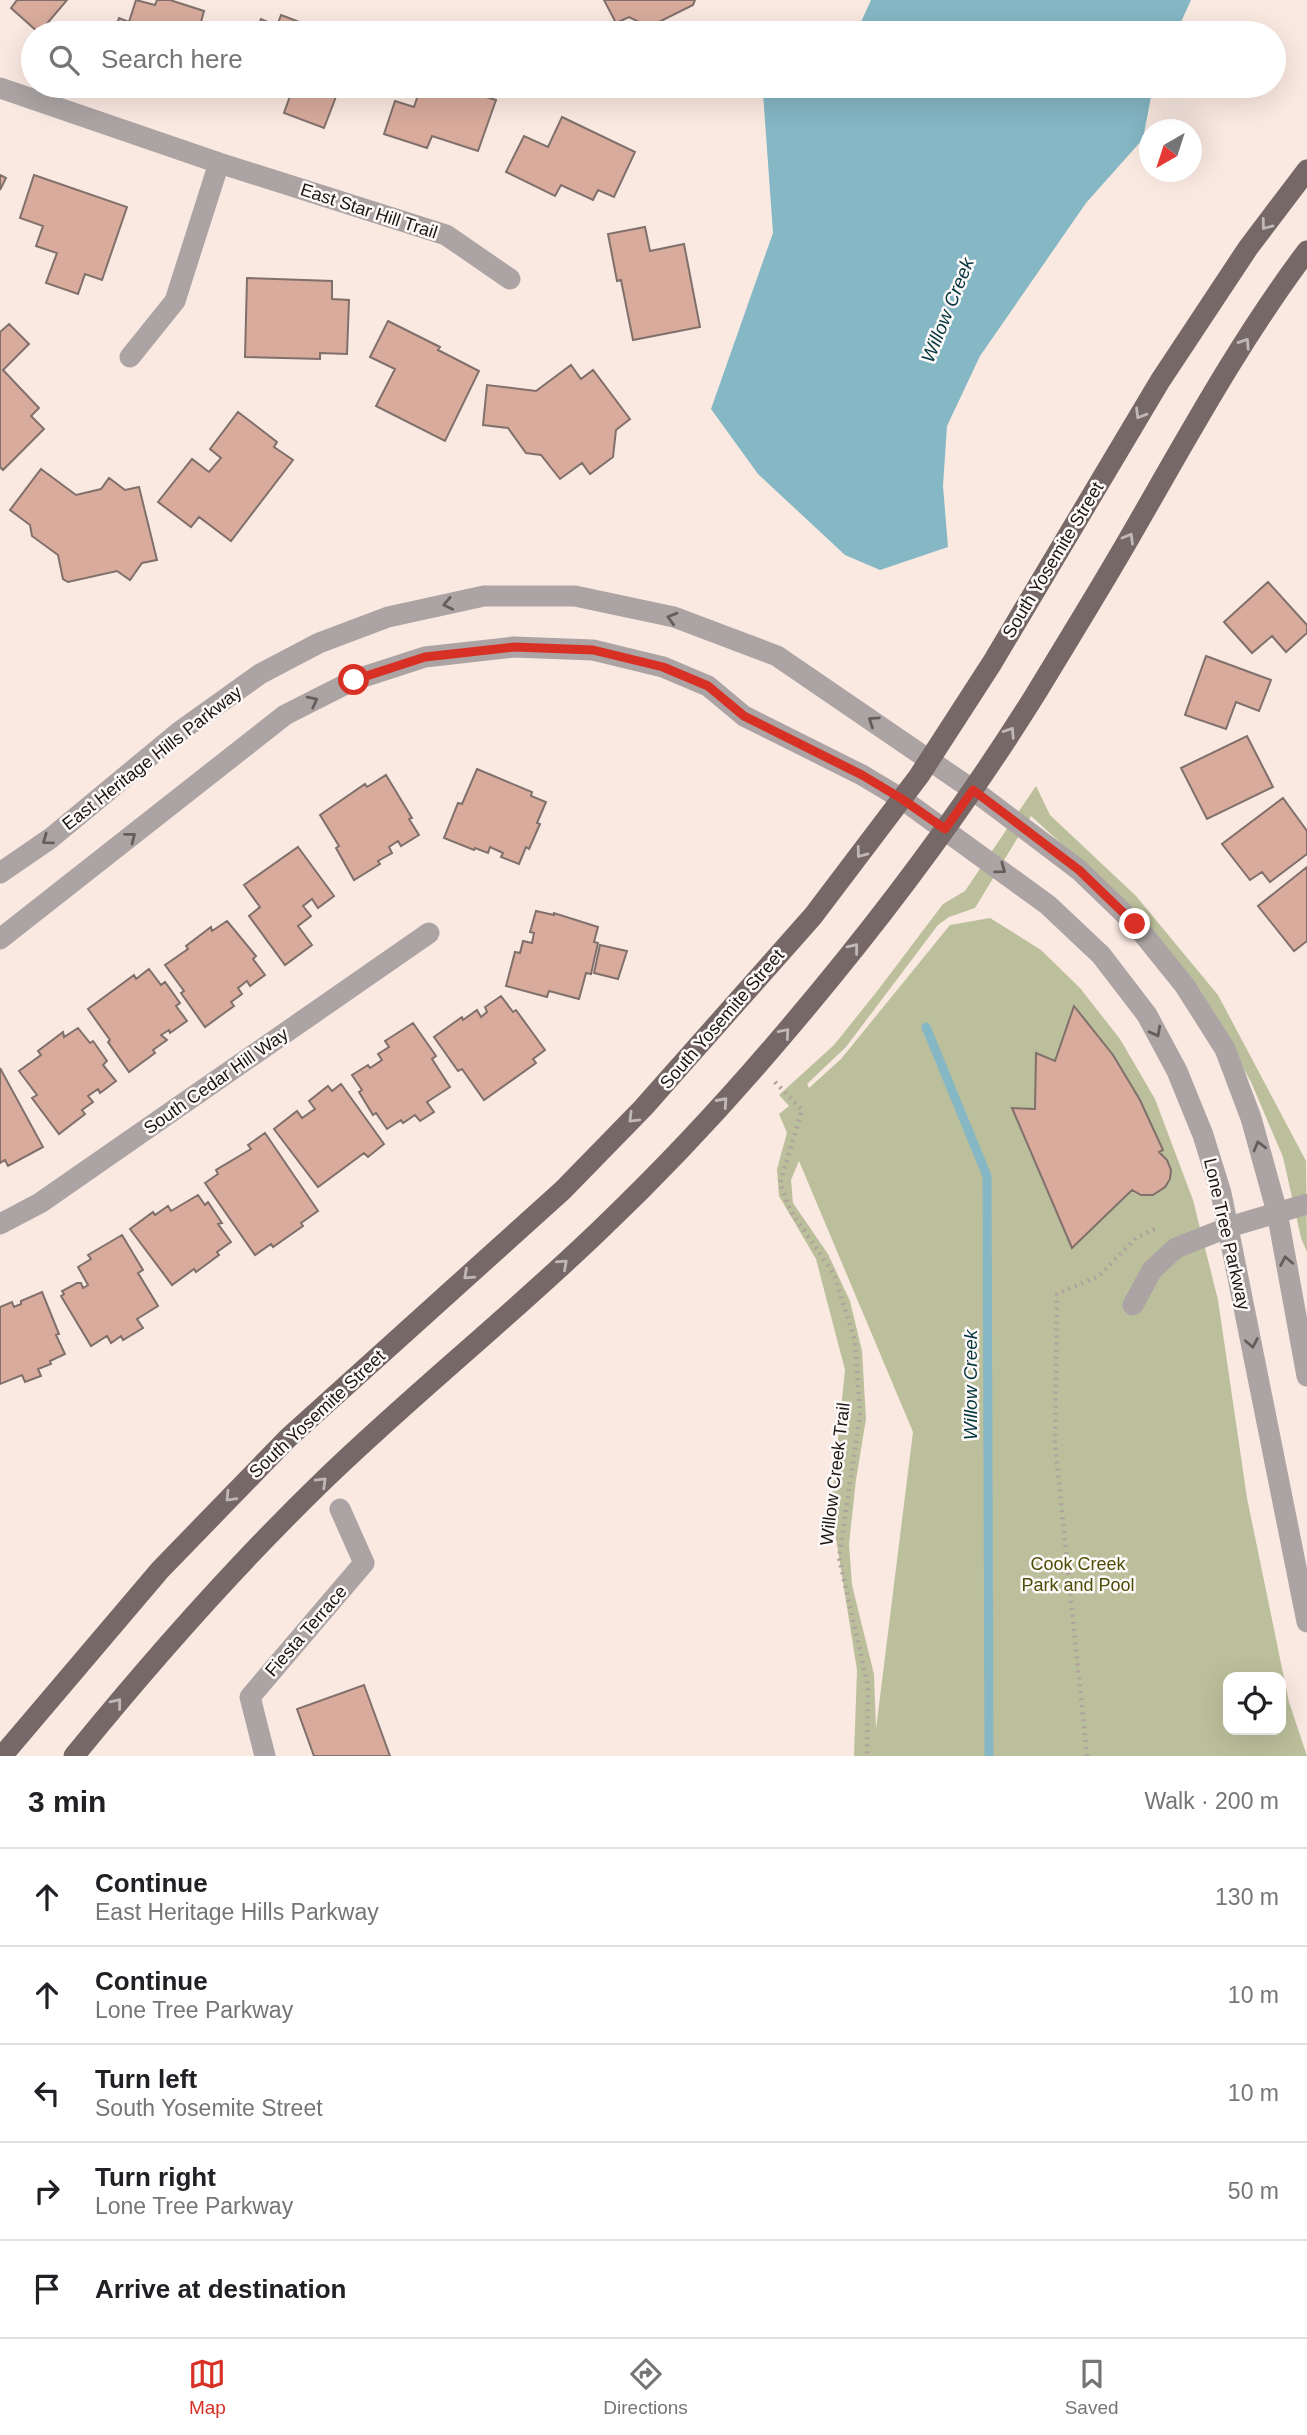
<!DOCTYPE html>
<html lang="en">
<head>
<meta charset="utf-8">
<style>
	body { margin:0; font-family:Arial,sans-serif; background:#f2f2f2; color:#202124 }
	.controls { position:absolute; right:21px; bottom:21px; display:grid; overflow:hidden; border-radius:14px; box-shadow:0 7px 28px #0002 }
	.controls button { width:63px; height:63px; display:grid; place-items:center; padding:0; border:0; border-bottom:2px solid #e0e0e0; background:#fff; color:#202124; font:35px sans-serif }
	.compass { position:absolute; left:1139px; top:119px; width:63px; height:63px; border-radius:50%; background:#fff; box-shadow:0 7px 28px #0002; rotate:219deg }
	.stop { position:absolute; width:21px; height:21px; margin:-16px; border:5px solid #d93025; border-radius:50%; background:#fff }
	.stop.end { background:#d93025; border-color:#fff; box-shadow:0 2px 7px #0008 }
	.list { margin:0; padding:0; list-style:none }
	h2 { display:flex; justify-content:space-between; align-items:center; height:91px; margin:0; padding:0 28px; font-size:30px }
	h2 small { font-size:23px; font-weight:400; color:#757577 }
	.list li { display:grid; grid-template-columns:46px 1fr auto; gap:21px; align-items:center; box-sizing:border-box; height:98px; padding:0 28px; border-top:2px solid #e0e0e0 }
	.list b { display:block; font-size:26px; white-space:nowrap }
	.list p { margin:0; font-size:23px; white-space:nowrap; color:#757577 }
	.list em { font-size:23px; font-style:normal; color:#757577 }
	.icon { flex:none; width:38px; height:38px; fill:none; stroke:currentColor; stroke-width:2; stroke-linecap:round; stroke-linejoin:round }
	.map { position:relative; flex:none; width:1307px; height:1756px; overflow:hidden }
	.search { position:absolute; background:#fff; box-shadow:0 7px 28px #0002; left:21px; right:21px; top:21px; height:77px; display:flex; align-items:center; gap:18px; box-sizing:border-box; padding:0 24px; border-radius:38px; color:#757577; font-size:26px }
	.sheet { height:581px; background:#fff }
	nav { display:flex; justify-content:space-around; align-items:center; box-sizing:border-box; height:98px; border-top:2px solid #e0e0e0; background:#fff; font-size:19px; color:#757577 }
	nav a { display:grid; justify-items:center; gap:4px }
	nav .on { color:#d93025 }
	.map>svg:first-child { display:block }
</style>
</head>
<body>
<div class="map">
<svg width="1307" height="1756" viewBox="0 0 1307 1756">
	<rect width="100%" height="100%" fill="#fae9e1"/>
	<path fill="#bcbf9b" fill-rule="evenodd" d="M 1036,786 L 1050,815 L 1136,896 L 1218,995 L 1306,1161 L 1307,1252 L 1301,1238 L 1283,1157 L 1251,1082 L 1202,993 L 1130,906 L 1031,816 L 975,908 L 949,917 L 938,925 L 846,1047 L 807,1084 L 809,1088 L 841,1059 L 950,925 L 990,918 L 1041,950 L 1080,988 L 1120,1039 L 1155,1099 L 1193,1200 L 1218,1300 L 1247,1498 L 1289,1702 L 1307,1756 L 854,1756 L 857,1670 L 831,1507 L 845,1370 L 816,1259 L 779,1196 L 777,1169 L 787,1133 L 779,1114 L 789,1106 L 779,1095 L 834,1045 L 878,990 L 943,904 L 965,891 ZM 799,1161 L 913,1432 L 876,1729 L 874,1674 L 852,1585 L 849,1544 L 856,1480 L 866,1419 L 862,1351 L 850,1301 L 828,1254 L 793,1203 L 791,1180 ZM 1228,1677 L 1281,1677 L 1281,1730 L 1228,1730 Z"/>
	<path fill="#85b7c5" d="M 871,0 L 1191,0 L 1176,33 L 856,33 Z
		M 788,86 L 1153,86 L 1143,139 L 1086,203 L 980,356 L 947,426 L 943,486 L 948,547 L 880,570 L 845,555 L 758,474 L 711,409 L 773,233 L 763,93 Z"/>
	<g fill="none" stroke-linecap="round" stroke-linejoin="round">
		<path stroke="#85b7c5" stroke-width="9" d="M 926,1027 L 987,1176 L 989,1756"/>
	</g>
	<path fill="#d8ab9c" stroke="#80706b" stroke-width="2" d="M 17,0 L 67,0 L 39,33 L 11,8 Z
		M 136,0 L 155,5 L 157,0 L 170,0 L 204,11 L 201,22 L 224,29 L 223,33 L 114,33 L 119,18 L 129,22 Z
		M 604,0 L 695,0 L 693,5 L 649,27 L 629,17 L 616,23 Z
		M 281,15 L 328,33 L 255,33 L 261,19 L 277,26 Z
		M 265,86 L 340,86 L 324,128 L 284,113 L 290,96 Z
		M 421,86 L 480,86 L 477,94 L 496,100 L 478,151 L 432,136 L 427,148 L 384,134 L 395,101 L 414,107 Z
		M 562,117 L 635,152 L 614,197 L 598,190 L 593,200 L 561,185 L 555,196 L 506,172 L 524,136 L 548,147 Z
		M 0,175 L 6,178 L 0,190 Z
		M 34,175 L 127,207 L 102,280 L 85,274 L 78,294 L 46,283 L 57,253 L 36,246 L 43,226 L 20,218 Z
		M 645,227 L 650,251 L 684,244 L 700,327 L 633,340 L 621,280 L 617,281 L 608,234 Z
		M 247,278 L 332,281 L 332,299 L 349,300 L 347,354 L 320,353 L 320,359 L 245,357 Z
		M 388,321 L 440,347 L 438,350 L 479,371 L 445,441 L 376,406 L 395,369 L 370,357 Z
		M 9,324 L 29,344 L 3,370 L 39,408 L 31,416 L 44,429 L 3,470 L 0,467 L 0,332 Z
		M 571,365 L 581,379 L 593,370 L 630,419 L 616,430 L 613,457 L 590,474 L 582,463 L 560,479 L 541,455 L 526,453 L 508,428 L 483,425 L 487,385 L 536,391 Z
		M 238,412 L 277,442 L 274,447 L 293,460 L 231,541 L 199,517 L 191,527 L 158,502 L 192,459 L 209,472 L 221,458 L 210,449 Z
		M 41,469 L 76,495 L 101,489 L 109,478 L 125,490 L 139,487 L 157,560 L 142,563 L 130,580 L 117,571 L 68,582 L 63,579 L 58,555 L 32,536 L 30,525 L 10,510 Z
		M 1268,582 L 1307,625 L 1307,633 L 1286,652 L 1272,636 L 1252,653 L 1224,622 Z
		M 1206,656 L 1271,680 L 1259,711 L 1236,702 L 1226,729 L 1185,715 Z
		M 1247,736 L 1273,787 L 1207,819 L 1181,768 Z
		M 477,769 L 532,792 L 531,796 L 546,802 L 537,823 L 540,824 L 529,849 L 526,847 L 519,864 L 501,857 L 503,853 L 490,847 L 488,853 L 475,848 L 474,850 L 444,838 L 458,803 L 462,804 Z
		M 386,775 L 412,818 L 409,819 L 419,835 L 401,846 L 398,841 L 389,847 L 392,853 L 378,861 L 380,864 L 354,880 L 336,848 L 339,846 L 320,815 L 365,784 L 367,787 Z
		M 1283,798 L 1307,831 L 1307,854 L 1270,882 L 1262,872 L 1250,880 L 1222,844 Z
		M 298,847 L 334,896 L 318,908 L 312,899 L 303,906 L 311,916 L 298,926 L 312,945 L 285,965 L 249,916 L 260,907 L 244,885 Z
		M 1307,867 L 1307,941 L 1294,951 L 1258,906 Z
		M 536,911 L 554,915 L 554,913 L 598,927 L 594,942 L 598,943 L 591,974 L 586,973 L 579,999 L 549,991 L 547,997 L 506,986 L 515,952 L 520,953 L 523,941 L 532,943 L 534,933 L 530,932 Z
		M 227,921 L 256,956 L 253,959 L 265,975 L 250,986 L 247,981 L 238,988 L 242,994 L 231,1002 L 234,1006 L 205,1027 L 181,993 L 184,991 L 165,965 L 188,949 L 186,946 L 211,927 L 212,931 Z
		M 600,945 L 627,951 L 618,979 L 594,973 Z
		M 149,969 L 161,985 L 165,982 L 180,1003 L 176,1006 L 187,1021 L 170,1033 L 169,1030 L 161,1035 L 167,1040 L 153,1050 L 155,1053 L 129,1072 L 108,1042 L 110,1040 L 88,1009 L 134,975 L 136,979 Z
		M 501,996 L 513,1012 L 516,1010 L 545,1050 L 533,1059 L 536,1063 L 484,1100 L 462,1069 L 458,1071 L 434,1037 L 462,1017 L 463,1020 L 477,1010 L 481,1017 L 487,1012 L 485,1007 Z
		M 1074,1006 L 1113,1055 L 1140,1100 L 1163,1150 L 1159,1152 L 1167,1160 L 1171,1170 L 1170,1179 L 1165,1187 L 1153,1195 L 1141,1195 L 1132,1190 L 1072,1248 L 1012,1108 L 1035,1109 L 1036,1053 L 1055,1061 Z
		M 413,1023 L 436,1056 L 432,1059 L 450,1087 L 427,1102 L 434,1112 L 420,1121 L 415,1115 L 403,1123 L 401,1120 L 387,1129 L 376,1113 L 373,1115 L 359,1092 L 362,1090 L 352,1075 L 368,1065 L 370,1068 L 382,1060 L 378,1054 L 389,1047 L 385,1041 Z
		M 78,1028 L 90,1043 L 93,1041 L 107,1061 L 103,1065 L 116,1081 L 100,1093 L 98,1089 L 88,1096 L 93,1102 L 82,1110 L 85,1114 L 59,1134 L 32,1098 L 37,1095 L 19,1071 L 41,1055 L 38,1051 L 63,1032 L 64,1037 Z
		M 0,1068 L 43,1147 L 8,1166 L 5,1160 L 0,1163 Z
		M 341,1084 L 384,1144 L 368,1157 L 364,1153 L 318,1187 L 274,1129 L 297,1111 L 302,1118 L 315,1109 L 309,1101 L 328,1086 L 332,1091 Z
		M 265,1133 L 318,1211 L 301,1223 L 303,1226 L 273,1247 L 271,1244 L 255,1255 L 205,1183 L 218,1174 L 216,1170 L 251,1149 L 248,1145 Z
		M 198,1195 L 205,1205 L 208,1202 L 222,1223 L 218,1224 L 231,1242 L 217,1252 L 219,1255 L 196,1272 L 194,1269 L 172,1285 L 130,1229 L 153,1212 L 155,1215 L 168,1206 L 171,1211 Z
		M 122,1235 L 143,1270 L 138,1273 L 158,1306 L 137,1319 L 143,1328 L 123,1340 L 121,1336 L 111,1343 L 107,1336 L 91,1346 L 61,1296 L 64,1294 L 62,1291 L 77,1283 L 81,1283 L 83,1288 L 88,1285 L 78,1267 L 91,1259 L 88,1255 Z
		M 42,1292 L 59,1334 L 56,1335 L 65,1354 L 50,1361 L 51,1364 L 38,1369 L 41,1376 L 25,1382 L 22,1375 L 0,1384 L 0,1307 L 12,1302 L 14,1307 L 21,1304 L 21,1301 Z
		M 364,1685 L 390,1756 L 314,1756 L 297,1709 Z"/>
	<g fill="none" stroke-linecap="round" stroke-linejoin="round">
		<path stroke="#b0a29c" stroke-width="4.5" stroke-dasharray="2 5" stroke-linecap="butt" d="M 775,1082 L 802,1110 L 780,1183 L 790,1210 L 834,1274 L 855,1341 L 860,1415 L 839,1558 L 868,1686 L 867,1756
			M 1087,1756 L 1055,1444 L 1057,1294 L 1099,1276 L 1136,1238 L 1159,1227"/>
		<path stroke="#aca4a4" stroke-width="21" d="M 0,88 L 219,163 L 446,235 L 510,279
			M 130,357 L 175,301 L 219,163
			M 0,873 L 51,838 L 179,732 L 260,674 L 319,643 L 388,617 L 484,596 L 575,596 L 674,617 L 777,656 L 973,790 L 1079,870 L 1135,924 L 1185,986 L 1225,1049 L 1251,1118 L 1277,1212 L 1307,1376
			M 0,939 L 285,715 L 354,680 L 425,657 L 514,647 L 593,650 L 663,667 L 708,686 L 744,716 L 862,775 L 902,799 L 1048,905 L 1101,955 L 1147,1015 L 1177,1071 L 1203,1135 L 1221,1193 L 1307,1622
			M 0,1224 L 40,1203 L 429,933
			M 1133,1305 L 1152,1270 L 1176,1248 L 1229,1227 L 1307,1204
			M 265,1756 L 250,1697 L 364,1563 L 340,1509"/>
		<path stroke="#766867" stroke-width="21" d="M 2,1756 L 160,1570 L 288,1438 L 563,1190 L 643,1108 L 813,916 L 919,776 L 992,663 L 1160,381 L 1248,248 L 1307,170
			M 74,1756 C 153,1659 235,1566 325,1479 C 414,1393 512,1315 602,1228 C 668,1165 731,1097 790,1027 C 879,922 962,812 1035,695 C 1067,642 1100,589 1131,535 C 1187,438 1240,340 1307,251"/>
	</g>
	<defs><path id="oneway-chevron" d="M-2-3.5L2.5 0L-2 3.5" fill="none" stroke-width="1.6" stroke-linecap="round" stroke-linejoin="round" transform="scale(1.75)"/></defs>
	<g stroke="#c0b8b7">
		<use href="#oneway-chevron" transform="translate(1266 225) rotate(127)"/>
		<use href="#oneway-chevron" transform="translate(1245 343) rotate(-57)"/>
		<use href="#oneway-chevron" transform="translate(1140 414) rotate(121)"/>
		<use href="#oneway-chevron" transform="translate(1129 538) rotate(-60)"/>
		<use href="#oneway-chevron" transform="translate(1010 732) rotate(-57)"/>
		<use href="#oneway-chevron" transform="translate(861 853) rotate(127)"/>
		<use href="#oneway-chevron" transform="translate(854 948) rotate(-51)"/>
		<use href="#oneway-chevron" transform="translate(785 1033) rotate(-49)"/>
		<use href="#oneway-chevron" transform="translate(723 1102) rotate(-48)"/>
		<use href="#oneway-chevron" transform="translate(633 1118) rotate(135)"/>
		<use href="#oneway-chevron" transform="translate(563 1264) rotate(-42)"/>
		<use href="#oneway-chevron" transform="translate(468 1275) rotate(138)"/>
		<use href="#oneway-chevron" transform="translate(322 1482) rotate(-44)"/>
		<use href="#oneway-chevron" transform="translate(230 1497) rotate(134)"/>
		<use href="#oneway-chevron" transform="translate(117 1703) rotate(-51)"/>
	</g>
	<g stroke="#645d5c">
		<use href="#oneway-chevron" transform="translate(448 604) rotate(168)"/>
		<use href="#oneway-chevron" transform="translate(672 618) rotate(-164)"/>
		<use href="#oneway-chevron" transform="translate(313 701) rotate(-27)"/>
		<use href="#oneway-chevron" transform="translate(873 721) rotate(-146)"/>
		<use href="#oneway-chevron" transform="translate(131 837) rotate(-38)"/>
		<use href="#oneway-chevron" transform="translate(47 840) rotate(144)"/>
		<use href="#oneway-chevron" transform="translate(1001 869) rotate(36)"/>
		<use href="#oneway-chevron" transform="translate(1156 1032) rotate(62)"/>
		<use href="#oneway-chevron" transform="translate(1259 1146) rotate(-105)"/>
		<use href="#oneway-chevron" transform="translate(1286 1261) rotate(-101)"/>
		<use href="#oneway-chevron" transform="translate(1252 1343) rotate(79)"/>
	</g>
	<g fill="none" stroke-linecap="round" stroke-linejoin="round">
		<path stroke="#d93025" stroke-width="9" d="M 354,680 L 425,657 L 514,647 L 593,650 L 663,667 L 708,686 L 744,716 L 862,775 L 902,799 L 945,829 L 973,790 L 1079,870 L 1135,924"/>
	</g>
	<g text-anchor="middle" stroke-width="5" stroke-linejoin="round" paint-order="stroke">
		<g font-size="18" fill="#1c1613" stroke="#fdf9f8">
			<text transform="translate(369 211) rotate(18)" y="6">East Star Hill Trail</text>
			<text transform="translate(1053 560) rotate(-59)" y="6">South Yosemite Street</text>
			<text transform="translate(152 758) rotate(-38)" y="6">East Heritage Hills Parkway</text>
			<text transform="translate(722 1019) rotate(-49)" y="6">South Yosemite Street</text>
			<text transform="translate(216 1081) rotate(-35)" y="6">South Cedar Hill Way</text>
			<text transform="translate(1227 1234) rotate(77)" y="6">Lone Tree Parkway</text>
			<text transform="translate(317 1414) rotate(-43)" y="6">South Yosemite Street</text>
			<text transform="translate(835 1474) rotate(-83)" y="6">Willow Creek Trail</text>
			<text transform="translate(306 1631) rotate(-49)" y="6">Fiesta Terrace</text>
		</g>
		<g font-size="18" fill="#4d4f08" stroke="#fdf9f8">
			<text x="1078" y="1570">Cook Creek<tspan x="1078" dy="21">Park and Pool</tspan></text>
		</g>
		<g font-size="19" font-style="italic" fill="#03353f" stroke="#fdf9f8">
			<text transform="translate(947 310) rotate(-68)" y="7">Willow Creek</text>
			<text transform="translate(970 1385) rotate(-90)" y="7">Willow Creek</text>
		</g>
	</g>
</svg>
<div class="controls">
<button><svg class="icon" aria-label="locate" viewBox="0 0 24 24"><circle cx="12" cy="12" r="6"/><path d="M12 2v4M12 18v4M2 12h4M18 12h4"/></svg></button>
</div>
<svg class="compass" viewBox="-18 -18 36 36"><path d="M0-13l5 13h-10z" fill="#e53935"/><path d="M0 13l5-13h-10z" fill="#757577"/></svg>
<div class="stop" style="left:354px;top:680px"></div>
<div class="stop end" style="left:1135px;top:924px"></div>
<div class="search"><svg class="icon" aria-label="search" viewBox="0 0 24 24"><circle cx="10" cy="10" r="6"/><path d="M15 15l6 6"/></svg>Search here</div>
</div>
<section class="sheet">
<h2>3 min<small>Walk · 200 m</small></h2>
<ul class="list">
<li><svg class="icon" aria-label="ahead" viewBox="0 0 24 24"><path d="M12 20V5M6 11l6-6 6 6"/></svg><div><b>Continue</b><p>East Heritage Hills Parkway</p></div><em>130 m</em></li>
<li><svg class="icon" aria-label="ahead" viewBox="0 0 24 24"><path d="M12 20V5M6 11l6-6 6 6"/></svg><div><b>Continue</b><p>Lone Tree Parkway</p></div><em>10 m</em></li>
<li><svg class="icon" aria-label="left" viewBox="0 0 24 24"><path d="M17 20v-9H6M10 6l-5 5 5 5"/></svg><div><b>Turn left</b><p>South Yosemite Street</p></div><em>10 m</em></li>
<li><svg class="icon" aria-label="right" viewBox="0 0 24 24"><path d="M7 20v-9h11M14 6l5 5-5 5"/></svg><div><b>Turn right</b><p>Lone Tree Parkway</p></div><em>50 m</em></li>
<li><svg class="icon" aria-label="arrive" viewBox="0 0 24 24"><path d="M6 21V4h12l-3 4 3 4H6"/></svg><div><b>Arrive at destination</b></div></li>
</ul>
</section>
<nav>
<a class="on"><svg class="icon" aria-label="map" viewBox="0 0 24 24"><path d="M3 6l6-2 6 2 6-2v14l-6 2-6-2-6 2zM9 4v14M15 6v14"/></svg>Map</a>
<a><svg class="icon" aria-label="directions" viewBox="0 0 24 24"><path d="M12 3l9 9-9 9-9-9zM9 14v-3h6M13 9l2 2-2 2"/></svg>Directions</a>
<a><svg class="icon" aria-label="saved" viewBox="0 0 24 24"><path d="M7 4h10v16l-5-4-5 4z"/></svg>Saved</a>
</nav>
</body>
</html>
